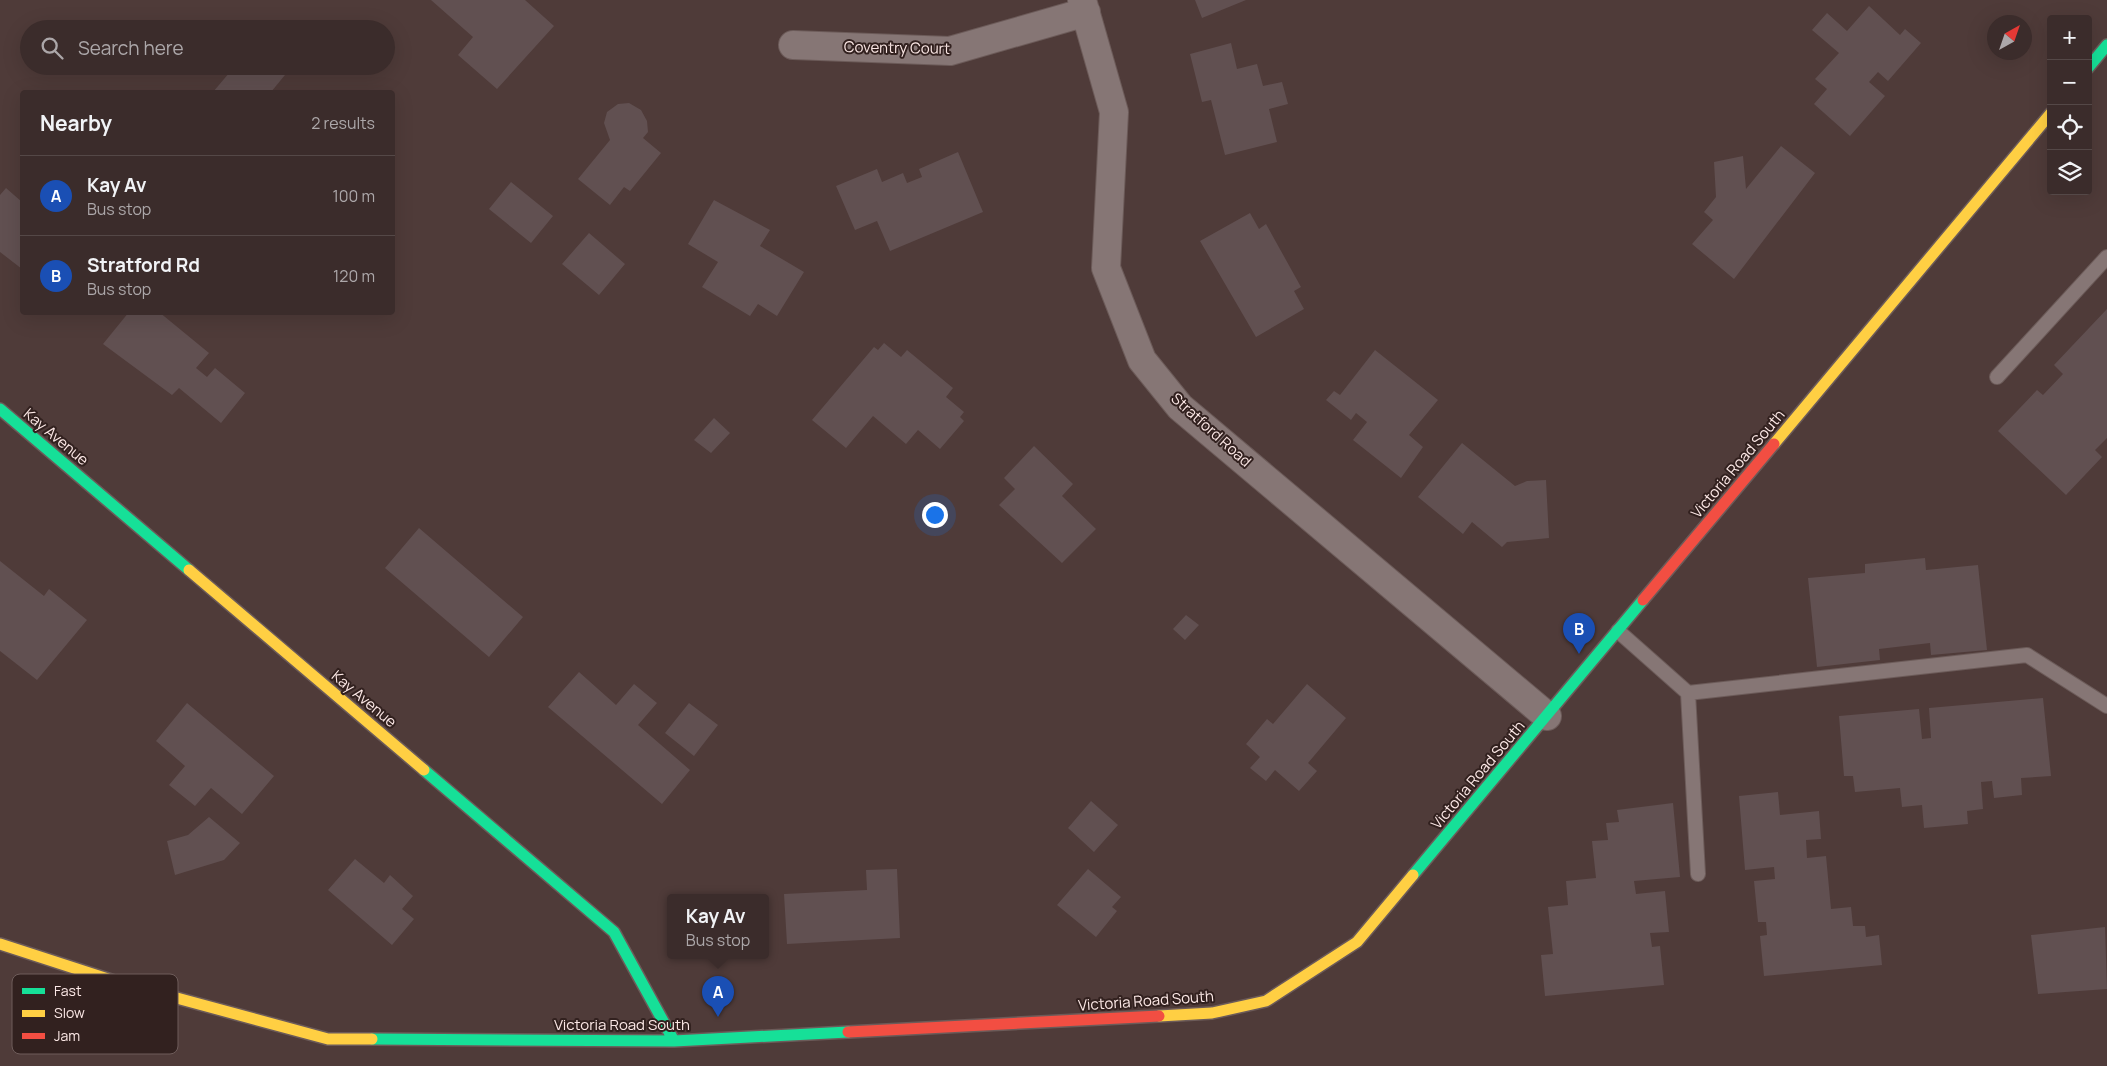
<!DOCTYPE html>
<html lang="en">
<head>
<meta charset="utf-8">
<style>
	body { margin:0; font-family:Manrope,sans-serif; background:#463837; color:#f1f3f6 }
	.controls { position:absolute; right:15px; top:15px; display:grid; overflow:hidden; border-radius:5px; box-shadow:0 5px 20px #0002 }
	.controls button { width:45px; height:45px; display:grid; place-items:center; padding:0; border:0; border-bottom:1px solid #544847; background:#3b2c2b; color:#f1f3f6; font:25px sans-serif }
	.compass { position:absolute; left:1987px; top:15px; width:45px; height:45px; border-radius:50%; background:#3b2c2b; box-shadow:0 5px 20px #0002; rotate:40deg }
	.you { position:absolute; left:934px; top:514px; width:18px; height:18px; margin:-12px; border:4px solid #fff; border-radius:50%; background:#1a73e8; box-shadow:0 0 0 8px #1a73e833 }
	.badge { display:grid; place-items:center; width:32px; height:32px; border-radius:50%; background:#8bbbb9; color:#fff; font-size:16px; font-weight:700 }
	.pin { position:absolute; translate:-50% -41px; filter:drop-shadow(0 1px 2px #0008) }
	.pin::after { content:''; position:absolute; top:26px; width:18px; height:15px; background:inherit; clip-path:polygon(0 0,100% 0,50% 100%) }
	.popup { position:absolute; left:667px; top:894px; width:102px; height:65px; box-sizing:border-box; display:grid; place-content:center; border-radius:5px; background:#3b2c2b; filter:drop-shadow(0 1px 4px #0005); font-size:16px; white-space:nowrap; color:#aca7a9 }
	.popup b { font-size:19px; color:#f1f3f6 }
	.popup::after { content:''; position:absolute; left:50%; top:100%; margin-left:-10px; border:10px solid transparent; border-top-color:#3b2c2b }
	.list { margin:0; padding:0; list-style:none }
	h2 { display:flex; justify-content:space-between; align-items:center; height:65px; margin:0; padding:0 20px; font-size:21px }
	h2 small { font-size:16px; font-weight:400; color:#aca7a9 }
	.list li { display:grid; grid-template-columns:32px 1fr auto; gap:15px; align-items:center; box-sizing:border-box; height:80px; padding:0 20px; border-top:1px solid #544847 }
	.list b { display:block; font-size:19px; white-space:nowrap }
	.list p { margin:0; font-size:16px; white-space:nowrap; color:#aca7a9 }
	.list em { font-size:16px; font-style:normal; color:#aca7a9 }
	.icon { flex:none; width:28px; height:28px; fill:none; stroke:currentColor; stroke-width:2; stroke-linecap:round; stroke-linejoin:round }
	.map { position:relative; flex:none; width:2107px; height:1066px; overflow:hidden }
	.search { position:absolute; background:#3b2c2b; box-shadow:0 5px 20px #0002; left:20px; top:20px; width:375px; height:55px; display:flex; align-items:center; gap:12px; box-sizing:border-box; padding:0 18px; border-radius:28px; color:#aca7a9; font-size:19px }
	.panel { position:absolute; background:#3b2c2b; box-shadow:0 5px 20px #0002; left:20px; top:90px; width:375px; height:225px; border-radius:5px }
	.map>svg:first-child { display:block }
</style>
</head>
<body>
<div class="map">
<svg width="2107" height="1066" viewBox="0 0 2107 1066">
	<rect width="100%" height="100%" fill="#4f3b39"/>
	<path fill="#615051" d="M 431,0 L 525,0 L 554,26 L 497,89 L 458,55 L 473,37 Z
		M 1195,0 L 1246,0 L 1202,18 Z
		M 1869,6 L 1900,35 L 1905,29 L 1921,43 L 1888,81 L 1878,72 L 1869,82 L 1885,96 L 1850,136 L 1814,104 L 1827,89 L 1815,79 L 1839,53 L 1812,30 L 1827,13 L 1847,31 Z
		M 1231,43 L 1237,69 L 1257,64 L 1263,86 L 1282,82 L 1288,104 L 1269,109 L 1277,142 L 1225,155 L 1211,100 L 1202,102 L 1190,54 Z
		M 235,66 L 275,66 L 285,75 L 271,92 L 213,92 Z
		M 629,103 L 641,110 L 647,121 L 648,132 L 643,138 L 661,153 L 630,191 L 624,187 L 610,205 L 578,179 L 610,140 L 604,123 L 607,112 L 618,104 Z
		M 1781,146 L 1815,173 L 1734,279 L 1692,244 L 1713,220 L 1704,212 L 1716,197 L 1714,162 L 1743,156 L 1746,189 Z
		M 958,152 L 983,212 L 890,251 L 877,221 L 855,230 L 836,186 L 877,169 L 882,182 L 903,173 L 907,183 L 922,177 L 919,169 Z
		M 511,182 L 553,216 L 531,243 L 489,209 Z
		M 6,188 L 22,202 L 22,269 L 0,252 L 0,195 Z
		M 714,200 L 770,230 L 760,246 L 804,272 L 777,316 L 758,304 L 750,316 L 702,287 L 718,262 L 688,244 Z
		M 1250,213 L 1259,229 L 1266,224 L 1301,287 L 1294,291 L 1304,309 L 1256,337 L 1200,241 Z
		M 589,233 L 625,264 L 599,295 L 562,264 Z
		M 2107,309 L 2107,438 L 2095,450 L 2102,457 L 2066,495 L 1998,431 L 2037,390 L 2043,395 L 2063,374 L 2054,365 Z
		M 129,312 L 159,312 L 209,353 L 196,368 L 207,377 L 215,368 L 245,393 L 221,423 L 179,388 L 172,395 L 103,344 Z
		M 884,343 L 901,357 L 907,350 L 953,388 L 946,397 L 964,412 L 960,417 L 964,421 L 940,449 L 918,430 L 906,444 L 873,416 L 846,448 L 812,420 L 874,347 L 878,350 Z
		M 1375,350 L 1438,400 L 1409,435 L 1423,447 L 1401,478 L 1353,440 L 1367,422 L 1356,413 L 1351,420 L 1326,400 L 1334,391 L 1340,395 Z
		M 714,418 L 730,433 L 711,453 L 694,440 Z
		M 1462,443 L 1515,486 L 1527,481 L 1546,480 L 1549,538 L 1507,542 L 1502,547 L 1472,522 L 1463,534 L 1418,497 Z
		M 1034,446 L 1073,484 L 1062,496 L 1096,529 L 1062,563 L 999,505 L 1015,489 L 1004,478 Z
		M 419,528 L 523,617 L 489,657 L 385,568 Z
		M 1925,558 L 1926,570 L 1978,565 L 1987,650 L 1931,655 L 1930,643 L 1879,649 L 1880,660 L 1817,667 L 1808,578 L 1865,573 L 1865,564 Z
		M 0,561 L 44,596 L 49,589 L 87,620 L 37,680 L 0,651 Z
		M 1186,615 L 1199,625 L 1185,640 L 1173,629 Z
		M 579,672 L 616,705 L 634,684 L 657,703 L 638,725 L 690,770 L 662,804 L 548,707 Z
		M 1307,684 L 1346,718 L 1308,763 L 1317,771 L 1299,791 L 1275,770 L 1266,781 L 1250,768 L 1260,757 L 1246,744 L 1267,719 L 1273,724 Z
		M 2043,698 L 2051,776 L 2021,778 L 2022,795 L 1994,798 L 1992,781 L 1981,782 L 1983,809 L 1967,811 L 1968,824 L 1924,828 L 1922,805 L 1902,807 L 1900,788 L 1855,792 L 1853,776 L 1844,776 L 1839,716 L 1919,709 L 1922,739 L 1931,738 L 1929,708 Z
		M 187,703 L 274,776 L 242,814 L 211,788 L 195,806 L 169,785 L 185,766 L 156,741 Z
		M 689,703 L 718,725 L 694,756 L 665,733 Z
		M 1778,792 L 1780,815 L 1819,811 L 1821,839 L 1806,840 L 1807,858 L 1826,856 L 1831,909 L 1851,907 L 1853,926 L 1865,926 L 1866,937 L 1879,935 L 1882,965 L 1764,976 L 1760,936 L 1767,935 L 1766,922 L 1758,922 L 1754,881 L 1775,879 L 1774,867 L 1745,870 L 1739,796 Z
		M 1091,801 L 1118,825 L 1094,852 L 1068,828 Z
		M 1673,803 L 1680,877 L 1634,881 L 1636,894 L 1665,891 L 1669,932 L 1650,933 L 1652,947 L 1660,946 L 1664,985 L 1545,996 L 1541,955 L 1553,954 L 1548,907 L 1568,905 L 1566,881 L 1596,878 L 1592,841 L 1608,840 L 1606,823 L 1619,822 L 1617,810 Z
		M 209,817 L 240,843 L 224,860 L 175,875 L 167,841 L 188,835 Z
		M 355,859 L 384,883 L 390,875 L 413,896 L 402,909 L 414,919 L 392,945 L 328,890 Z
		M 897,869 L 900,938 L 787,944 L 784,894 L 867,890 L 866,870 Z
		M 1088,869 L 1121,897 L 1112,907 L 1117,911 L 1096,937 L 1057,905 Z
		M 2105,927 L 2107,989 L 2038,994 L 2031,935 Z"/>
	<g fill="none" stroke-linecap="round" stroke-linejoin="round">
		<defs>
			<path id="lane" d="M 1997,377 L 2107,257
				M 1618,631 L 1688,693 L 2027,655 L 2107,706
				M 1688,693 L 1698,874"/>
			<path id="street" d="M 1082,0 L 1114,112 L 1106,268 L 1142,360 L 1180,407 L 1547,716
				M 793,45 L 950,51 L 1086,12"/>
			<path id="fast" d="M 2088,68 L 2107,45
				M 0,409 L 189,570
				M 424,770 L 614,932 L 674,1041
				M 1413,875 L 1643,600
				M 372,1039 L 674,1041 L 848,1032"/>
			<path id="slow" d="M 1774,444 L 2051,113
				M 189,570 L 424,770
				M 0,944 L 114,981 L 328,1039 L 372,1039
				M 1159,1016 L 1212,1013 L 1266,1001 L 1357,942 L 1413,875"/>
			<path id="jam" d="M 1643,600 L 1774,444
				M 848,1032 L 1159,1016"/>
		</defs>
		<use href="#lane" stroke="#6c5b59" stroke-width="16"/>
		<use href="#street" stroke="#6c5b59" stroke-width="30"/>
		<use href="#fast" stroke="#6c5b59" stroke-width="14"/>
		<use href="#slow" stroke="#6c5b59" stroke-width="14"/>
		<use href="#jam" stroke="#6c5b59" stroke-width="14"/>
		<use href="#lane" stroke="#867675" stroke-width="14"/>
		<use href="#street" stroke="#867675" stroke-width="28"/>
		<use href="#fast" stroke="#16e098" stroke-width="11"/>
		<use href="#slow" stroke="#ffcf43" stroke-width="11"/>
		<use href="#jam" stroke="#f24e42" stroke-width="11"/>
	</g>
	<g text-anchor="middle" stroke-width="4" stroke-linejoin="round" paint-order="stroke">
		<g font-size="15" fill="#fce8e6" stroke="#32211f">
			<text transform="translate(897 48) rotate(1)" y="5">Coventry Court</text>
			<text transform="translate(1211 430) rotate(42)" y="5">Stratford Road</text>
			<text transform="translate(56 437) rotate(40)" y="5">Kay Avenue</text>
			<text transform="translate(1738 464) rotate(-50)" y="5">Victoria Road South</text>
			<text transform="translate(364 699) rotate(40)" y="5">Kay Avenue</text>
			<text transform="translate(1478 775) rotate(-50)" y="5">Victoria Road South</text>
			<text transform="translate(1146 1001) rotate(-4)" y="5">Victoria Road South</text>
			<text x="622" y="1030">Victoria Road South</text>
		</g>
	</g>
	<rect x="12" y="974" width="166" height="80" rx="8" fill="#32211f" stroke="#6f5d5b" stroke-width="1"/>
	<rect x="22" y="988" width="23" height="6" fill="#16e098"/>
	<rect x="22" y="1010" width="23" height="7" fill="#ffcf43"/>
	<rect x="22" y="1033" width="23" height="6" fill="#f24e42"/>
	<g font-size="14" fill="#fce8e6">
		<text x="54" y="996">Fast</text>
		<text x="54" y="1018">Slow</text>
		<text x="54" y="1041">Jam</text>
	</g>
</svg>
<div class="controls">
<button>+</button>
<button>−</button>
<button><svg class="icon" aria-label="locate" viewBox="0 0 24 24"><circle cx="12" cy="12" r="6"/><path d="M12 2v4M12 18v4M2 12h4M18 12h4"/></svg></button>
<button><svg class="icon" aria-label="layers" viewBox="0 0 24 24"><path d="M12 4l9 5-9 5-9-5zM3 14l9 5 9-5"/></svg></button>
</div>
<svg class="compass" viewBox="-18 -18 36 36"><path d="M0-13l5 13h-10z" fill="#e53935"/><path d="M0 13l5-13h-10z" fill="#aca7a9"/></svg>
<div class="you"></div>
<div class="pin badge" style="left:718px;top:1017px;background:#1a4fb4">A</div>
<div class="popup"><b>Kay Av</b>Bus stop</div>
<div class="pin badge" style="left:1579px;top:654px;background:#1a4fb4">B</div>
<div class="search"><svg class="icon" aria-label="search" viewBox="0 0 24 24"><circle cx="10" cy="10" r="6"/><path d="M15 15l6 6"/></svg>Search here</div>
<section class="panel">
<h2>Nearby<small>2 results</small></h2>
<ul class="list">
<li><span class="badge" style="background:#1a4fb4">A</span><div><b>Kay Av</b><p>Bus stop</p></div><em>100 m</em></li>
<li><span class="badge" style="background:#1a4fb4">B</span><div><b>Stratford Rd</b><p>Bus stop</p></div><em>120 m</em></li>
</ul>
</section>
</div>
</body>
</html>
